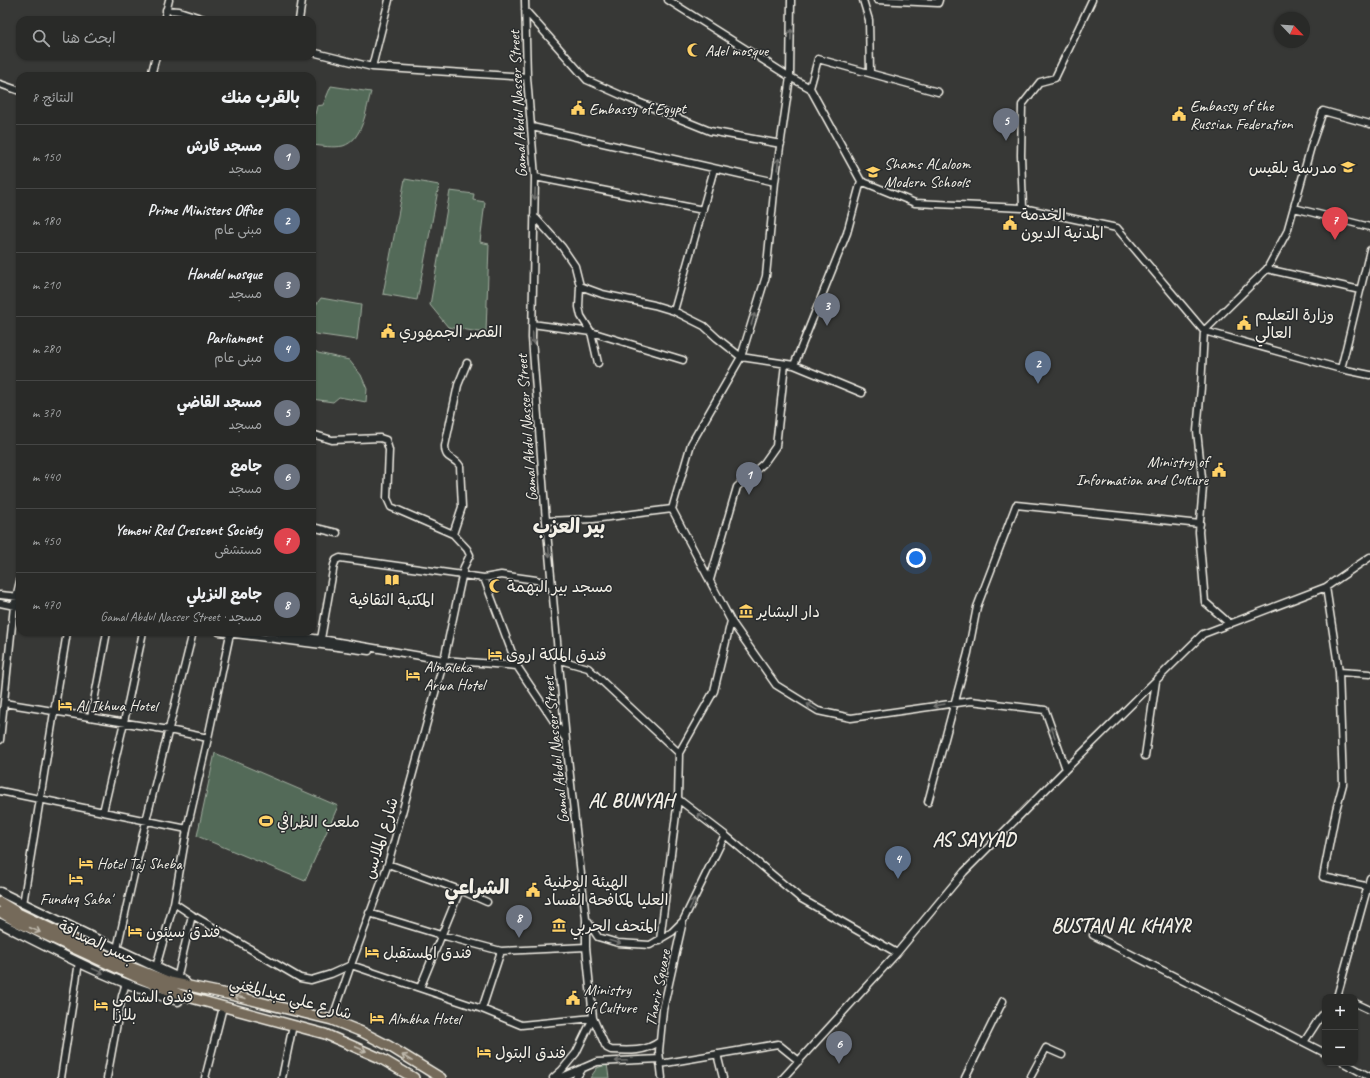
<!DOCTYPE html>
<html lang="ar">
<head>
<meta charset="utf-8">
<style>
	body { margin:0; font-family:Caveat,"Playpen Sans Arabic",sans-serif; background:#353634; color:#f1f3f6; direction:rtl }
	.controls { position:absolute; right:12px; bottom:12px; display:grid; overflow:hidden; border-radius:8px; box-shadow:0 1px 3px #0004 }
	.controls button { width:36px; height:36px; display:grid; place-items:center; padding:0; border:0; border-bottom:1px solid #454645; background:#292a28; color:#f1f3f6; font:20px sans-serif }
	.compass { position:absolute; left:1274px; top:12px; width:36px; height:36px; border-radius:50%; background:#292a28; box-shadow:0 1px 3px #0004; rotate:115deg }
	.you { position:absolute; left:916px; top:558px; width:14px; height:14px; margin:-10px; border:3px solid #fff; border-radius:50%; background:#1a73e8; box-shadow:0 0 0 6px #1a73e833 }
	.badge { display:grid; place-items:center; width:26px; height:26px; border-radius:50%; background:#1a73e8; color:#fff; font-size:13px; font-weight:700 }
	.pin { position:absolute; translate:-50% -33px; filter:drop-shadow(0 1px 2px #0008) }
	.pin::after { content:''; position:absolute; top:21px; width:14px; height:12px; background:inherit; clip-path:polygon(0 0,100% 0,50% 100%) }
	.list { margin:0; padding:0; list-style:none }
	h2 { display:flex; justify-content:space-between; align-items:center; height:52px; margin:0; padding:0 16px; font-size:17px }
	h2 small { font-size:13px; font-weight:400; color:#a5a7a8 }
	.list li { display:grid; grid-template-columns:26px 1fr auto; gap:12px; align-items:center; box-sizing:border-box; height:64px; padding:0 16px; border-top:1px solid #454645 }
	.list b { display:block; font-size:15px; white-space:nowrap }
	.list p { margin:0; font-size:13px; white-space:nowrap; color:#a5a7a8 }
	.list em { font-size:13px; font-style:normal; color:#a5a7a8 }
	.icon { flex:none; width:22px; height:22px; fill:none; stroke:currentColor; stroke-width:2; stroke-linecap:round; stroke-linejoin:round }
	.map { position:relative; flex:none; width:1370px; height:1078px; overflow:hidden; direction:ltr }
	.search { position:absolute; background:#292a28; box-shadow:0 1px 3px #0004; left:16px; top:16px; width:300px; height:44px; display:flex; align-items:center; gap:10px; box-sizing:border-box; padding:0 14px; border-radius:12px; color:#a5a7a8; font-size:15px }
	.panel { position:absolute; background:#292a28; box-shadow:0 1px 3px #0004; left:16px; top:72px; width:300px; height:564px; border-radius:12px; direction:rtl }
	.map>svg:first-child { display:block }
</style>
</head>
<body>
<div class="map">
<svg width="1370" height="1078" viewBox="0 0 1370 1078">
	<rect width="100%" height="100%" fill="#373836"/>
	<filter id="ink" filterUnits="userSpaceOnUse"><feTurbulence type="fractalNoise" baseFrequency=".025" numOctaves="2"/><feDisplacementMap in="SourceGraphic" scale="8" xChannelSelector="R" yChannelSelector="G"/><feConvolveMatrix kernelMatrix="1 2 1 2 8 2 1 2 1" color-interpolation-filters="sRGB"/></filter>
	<g filter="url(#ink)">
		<path fill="#526b59" stroke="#a3aea0" d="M 331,86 L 371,92 C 366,109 363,140 343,146 C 333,148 322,146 312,145 L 312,126 L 317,106 L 323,105 Z
			M 405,179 L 439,185 L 417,300 L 383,294 Z
			M 450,191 L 474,194 L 473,200 L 485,202 L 480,242 L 489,244 L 486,333 L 448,327 L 430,305 Z
			M 321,298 L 361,305 L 357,340 L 315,334 L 312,331 L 312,310 Z
			M 312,349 L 318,353 L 349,360 L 361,375 L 367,389 L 366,402 L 339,397 L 333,402 L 312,399 Z
			M 215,753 L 338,806 L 305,881 L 197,836 Z
			M 607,1064 L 609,1078 L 590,1078 L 597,1068 Z"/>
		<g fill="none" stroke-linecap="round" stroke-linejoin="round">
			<defs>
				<path id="minor" d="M 525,0 L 527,77 L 535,177 L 532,338 L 546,521 L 566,740 L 586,919 L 586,947 L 593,1018 L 576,1053 L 562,1070 L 553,1078
					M 668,0 L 790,77 L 810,88 L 861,181 L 915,203 L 1023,208 L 1117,228 L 1204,331 L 1341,369 L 1370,375
					M 863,0 L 869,20 L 870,73
					M 877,0 L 938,3 L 939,0
					M 166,10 L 179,11 L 207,20
					M 525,10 L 587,80 L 623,96 L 710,131 L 781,144
					M 164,20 L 169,0
					M 299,20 L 302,0
					M 312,52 L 372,67 L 527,77
					M 372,67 L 389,0
					M 151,76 L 156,56
					M 0,84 L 20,91
					M 810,88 L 818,59 L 938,92
					M 532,127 L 775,182
					M 535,177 L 703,210
					M 1023,208 L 1021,155 L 1022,105 L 1040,82 L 1055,78 L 1092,0
					M 1294,208 L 1370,227
					M 534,216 L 562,247 L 575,266 L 580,286 L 602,294 L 654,305 L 674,311 L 704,326 L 717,338 L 741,357 L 794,365 L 847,233 L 861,181
					M 1267,269 L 1287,232 L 1312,143 L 1323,111 L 1370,124
					M 580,286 L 579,307 L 581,316 L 591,332 L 598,363
					M 674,311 L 714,169
					M 532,324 L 591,332 L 683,360
					M 794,365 L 862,393
					M 1341,369 L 1370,250
					M 312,434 L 332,440 L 380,438 L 386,440 L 389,450 L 387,498 L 391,507 L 453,534 L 467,549 L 470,555 L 464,567 L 444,660 L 388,864 L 351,965 L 332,1020
					M 546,521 L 593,519 L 672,509
					M 312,527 L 337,533
					M 453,534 L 462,507 L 460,466 C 454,456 445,461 445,446 L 458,385 L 467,363
					M 484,578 L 517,666 L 565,738
					M 710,580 L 737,487 L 764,463 L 776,446 L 785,364
					M 1326,587 L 1339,672 L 1343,784 L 1336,810 L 1323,877 L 1370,887
					M 0,595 L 20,597
					M 0,603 L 20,607
					M 731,621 L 776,685 L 818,711 L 851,718 L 971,701 L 1045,710 L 1066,769
					M 1230,624 L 1205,602 L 1199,532 L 1203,487 L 1197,431 L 1201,387 L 1204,331 L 1267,269 L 1360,290
					M 219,632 L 369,651
					M 268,632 L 321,639 L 444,660 L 517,666
					M 321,639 L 334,565 L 336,560 L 340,558 L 484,578 L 501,575 L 536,580 L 552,585
					M 560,660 L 588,668 L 679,753
					M 1339,672 L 1370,674
					M 4,703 L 169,730 L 208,738
					M 91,717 L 107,632
					M 0,740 L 14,606 L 20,581
					M 1145,756 L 1156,681
					M 0,791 L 187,829
					M 678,799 L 725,835 L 800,898 L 897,953
					M 928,802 L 968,653 L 977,607 L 1016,505 L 1200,524
					M 103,812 L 124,722 L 143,632
					M 388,864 L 460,890 L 487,902
					M 174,903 L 192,915 L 300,978 L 311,980 L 331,974 L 351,965 L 482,1009 L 521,1025 L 593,1018 L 605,1045 L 607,1048 L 611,1050 C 629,1051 646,1052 660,1041
					M 23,904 L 67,632
					M 369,913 L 441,935 L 501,951 L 586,947
					M 586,919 L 598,937 L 618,943 L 650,945 L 672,932 L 683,921
					M 1093,935 L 1325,1053
					M 660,940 L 678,799 L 679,753 L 714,691 L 731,621 L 672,509 L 691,444 L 741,357 L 766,276 L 775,182 L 790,77 L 791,0
					M 117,949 L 146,821 L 193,632
					M 156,967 L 174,903 L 187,829 L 208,738 L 230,634
					M 177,979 L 192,915
					M 420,988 L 460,890
					M 1337,997 L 1370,878
					M 1355,1003 L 1370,1010
					M 482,1009 L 501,951
					M 1304,1042 L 1319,1019 L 1325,1012
					M 717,1054 L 723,1078
					M 1344,1063 L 1370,1077
					M 660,1064 L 778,1044 L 799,1061
					M 1031,1076 L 1046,1048 L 1062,1055
					M 61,1078 L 79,962
					M 107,1078 L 122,996 L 126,983
					M 205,1078 L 223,1007
					M 282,1078 L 293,1025
					M 560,1078 L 597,1062 L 660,1059
					M 576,1078 L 583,1068
					M 662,1078 L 659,1051 L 663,1010 L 683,921 L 725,835
					M 783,1078 L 897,953 L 964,872 L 1066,769 L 1203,634 L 1326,587 L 1370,557
					M 965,1078 L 1003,1001"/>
				<path id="secondary" d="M 0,892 L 117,949 L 177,977 L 185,982 L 188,986
					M 0,923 C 57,952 116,984 178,1001 L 184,996"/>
				<path id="primary" d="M 0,902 L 18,913 L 133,968 L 170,982 L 227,994 L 332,1020 L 362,1032 L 389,1046 L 441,1078
					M 0,912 L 15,921 L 134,976 L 184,996 L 325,1034 L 380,1058 L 414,1078"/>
			</defs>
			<use href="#minor" stroke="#f4f1e8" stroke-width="9"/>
			<use href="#secondary" stroke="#f4f1e8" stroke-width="11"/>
			<use href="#primary" stroke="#f4f1e8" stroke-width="12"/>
			<use href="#minor" stroke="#2a2d2e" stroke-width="6"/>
			<use href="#secondary" stroke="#2a2d2e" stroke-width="8"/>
			<use href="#primary" stroke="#746a5a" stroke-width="9"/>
		</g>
		<defs><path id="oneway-shaft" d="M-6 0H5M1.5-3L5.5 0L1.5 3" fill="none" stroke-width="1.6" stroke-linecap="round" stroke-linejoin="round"/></defs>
		<g stroke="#71726f">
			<use href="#oneway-shaft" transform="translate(791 35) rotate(-89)"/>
			<use href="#oneway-shaft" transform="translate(778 164) rotate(-82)"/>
			<use href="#oneway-shaft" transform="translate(535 194) rotate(92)"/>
			<use href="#oneway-shaft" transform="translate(753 319) rotate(-73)"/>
			<use href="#oneway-shaft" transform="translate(533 338) rotate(88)"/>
			<use href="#oneway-shaft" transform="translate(549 551) rotate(84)"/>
			<use href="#oneway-shaft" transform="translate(939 705) rotate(172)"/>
			<use href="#oneway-shaft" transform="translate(812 707) rotate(-148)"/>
			<use href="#oneway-shaft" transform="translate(1053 732) rotate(-110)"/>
			<use href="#oneway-shaft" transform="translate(702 817) rotate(-143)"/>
			<use href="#oneway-shaft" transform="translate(578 848) rotate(84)"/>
			<use href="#oneway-shaft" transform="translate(692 904) rotate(-64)"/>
			<use href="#oneway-shaft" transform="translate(615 942) rotate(14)"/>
			<use href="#oneway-shaft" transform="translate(98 971) rotate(24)"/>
			<use href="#oneway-shaft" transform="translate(621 1061) rotate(178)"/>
		</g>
		<g stroke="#c1bbaf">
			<use href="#oneway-shaft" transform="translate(35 930) rotate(25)"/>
			<use href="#oneway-shaft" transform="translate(240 997) rotate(-166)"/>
			<use href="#oneway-shaft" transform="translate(361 1049) rotate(23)"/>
			<use href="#oneway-shaft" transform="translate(407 1058) rotate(-149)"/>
		</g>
	</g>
	<defs>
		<symbol id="mosque-bare" viewBox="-9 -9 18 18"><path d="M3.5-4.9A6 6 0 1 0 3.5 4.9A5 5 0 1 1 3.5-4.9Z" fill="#ffd166" stroke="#2a2d2e" stroke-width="2.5" paint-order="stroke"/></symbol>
		<symbol id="civic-bare" viewBox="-9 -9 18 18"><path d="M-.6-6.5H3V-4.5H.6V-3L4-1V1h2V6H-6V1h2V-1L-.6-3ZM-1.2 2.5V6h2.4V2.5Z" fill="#ffd166" stroke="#2a2d2e" stroke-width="2.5" paint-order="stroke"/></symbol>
		<symbol id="school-bare" viewBox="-9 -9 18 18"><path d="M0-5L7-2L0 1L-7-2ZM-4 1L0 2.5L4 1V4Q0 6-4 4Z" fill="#ffd166" stroke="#2a2d2e" stroke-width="2.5" paint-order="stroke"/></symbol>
		<symbol id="library-bare" viewBox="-9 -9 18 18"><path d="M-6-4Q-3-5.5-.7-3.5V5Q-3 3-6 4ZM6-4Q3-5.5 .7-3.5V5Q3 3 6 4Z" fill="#ffd166" stroke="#2a2d2e" stroke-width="2.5" paint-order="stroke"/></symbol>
		<symbol id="museum-bare" viewBox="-9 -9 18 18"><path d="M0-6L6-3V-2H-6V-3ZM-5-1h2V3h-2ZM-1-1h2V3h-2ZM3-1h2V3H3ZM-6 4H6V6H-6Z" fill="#ffd166" stroke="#2a2d2e" stroke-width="2.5" paint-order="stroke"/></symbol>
		<symbol id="hotel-bare" viewBox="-9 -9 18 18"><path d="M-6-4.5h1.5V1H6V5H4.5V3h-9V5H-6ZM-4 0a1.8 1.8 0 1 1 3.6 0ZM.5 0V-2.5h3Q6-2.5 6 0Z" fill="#ffd166" stroke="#2a2d2e" stroke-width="2.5" paint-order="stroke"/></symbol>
		<symbol id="stadium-bare" viewBox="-9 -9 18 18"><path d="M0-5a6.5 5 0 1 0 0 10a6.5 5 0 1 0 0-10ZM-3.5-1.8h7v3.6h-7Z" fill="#ffd166" stroke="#2a2d2e" stroke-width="2.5" paint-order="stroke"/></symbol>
	</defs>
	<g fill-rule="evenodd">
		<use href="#mosque-bare" x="684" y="40" width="20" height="20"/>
		<use href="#civic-bare" x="568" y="98" width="20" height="20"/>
		<use href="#civic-bare" x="1169" y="104" width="20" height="20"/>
		<use href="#school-bare" x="1338" y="157" width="20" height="20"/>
		<use href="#school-bare" x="863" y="162" width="20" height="20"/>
		<use href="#civic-bare" x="1000" y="213" width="20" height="20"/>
		<use href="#civic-bare" x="1234" y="313" width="20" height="20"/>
		<use href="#civic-bare" x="378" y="321" width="20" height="20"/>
		<use href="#civic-bare" x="1209" y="460" width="20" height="20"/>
		<use href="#library-bare" x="382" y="570" width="20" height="20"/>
		<use href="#mosque-bare" x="486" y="576" width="20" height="20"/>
		<use href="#museum-bare" x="736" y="601" width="20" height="20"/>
		<use href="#hotel-bare" x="485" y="644" width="20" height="20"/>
		<use href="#hotel-bare" x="403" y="665" width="20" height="20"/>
		<use href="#hotel-bare" x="55" y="695" width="20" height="20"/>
		<use href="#stadium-bare" x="256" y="811" width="20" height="20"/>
		<use href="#hotel-bare" x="76" y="853" width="20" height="20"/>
		<use href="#hotel-bare" x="66" y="869" width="20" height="20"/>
		<use href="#civic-bare" x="523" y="880" width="20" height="20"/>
		<use href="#museum-bare" x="549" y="915" width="20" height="20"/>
		<use href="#hotel-bare" x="125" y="921" width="20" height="20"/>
		<use href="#hotel-bare" x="362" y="942" width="20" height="20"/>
		<use href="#civic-bare" x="563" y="988" width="20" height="20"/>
		<use href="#hotel-bare" x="91" y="995" width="20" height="20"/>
		<use href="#hotel-bare" x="367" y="1008" width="20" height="20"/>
		<use href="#hotel-bare" x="474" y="1042" width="20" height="20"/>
	</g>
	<g text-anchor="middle" stroke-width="3" stroke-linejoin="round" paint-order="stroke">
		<g font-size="16" fill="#f4f1e8" stroke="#2a2d2e" text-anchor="start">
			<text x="705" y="56">Adel mosque</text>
			<text x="1190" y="111">Embassy of the<tspan x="1190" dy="18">Russian Federation</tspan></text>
			<text x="589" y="114">Embassy of Egypt</text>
			<text x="884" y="169">Shams ALaloom<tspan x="884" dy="18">Modern Schools</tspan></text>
			<text x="1337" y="173" text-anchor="end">مدرسة بلقيس</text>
			<text x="1021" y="220">الخدمة<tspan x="1021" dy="18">المدنية الديون</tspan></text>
			<text x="1255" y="320">وزارة التعليم<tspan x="1255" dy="18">العالي</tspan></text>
			<text x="399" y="337">القصر الجمهوري</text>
			<text x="1208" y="467" text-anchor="end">Ministry of<tspan x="1208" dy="18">Information and Culture</tspan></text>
			<text x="507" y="592">مسجد بير البهمة</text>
			<text x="392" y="605" text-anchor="middle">المكتبة الثقافية</text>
			<text x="757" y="617">دار البشاير</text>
			<text x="506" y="660">فندق الملكة اروى</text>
			<text x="424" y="672">Almaleka<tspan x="424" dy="18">Arwa Hotel</tspan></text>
			<text x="76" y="711">Al Ikhwa Hotel</text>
			<text x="277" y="827">ملعب الظرافي</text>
			<text x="97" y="869">Hotel Taj Sheba</text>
			<text x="544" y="887">الهيئة الوطنية<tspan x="544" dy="18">العليا لمكافحة الفساد</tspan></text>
			<text x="76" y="904" text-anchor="middle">Funduq Saba'</text>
			<text x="570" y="931">المتحف الحربي</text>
			<text x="146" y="937">فندق سيئون</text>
			<text x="383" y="958">فندق المستقبل</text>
			<text x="584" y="995">Ministry<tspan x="584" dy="18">of Culture</tspan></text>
			<text x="112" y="1002">فندق الشامي<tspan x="112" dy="18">بلازا</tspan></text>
			<text x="388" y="1024">Almkha Hotel</text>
			<text x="495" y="1058">فندق البتول</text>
		</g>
		<g font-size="16" fill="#f4f1e8" stroke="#2a2d2e">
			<text transform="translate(517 104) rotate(-93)" y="6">Gamal Abdul Nasser Street</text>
			<text transform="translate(526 428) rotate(-94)" y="6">Gamal Abdul Nasser Street</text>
			<text transform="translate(555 750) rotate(-96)" y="6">Gamal Abdul Nasser Street</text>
			<text transform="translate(380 838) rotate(-73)" y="6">شارع الملابس</text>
			<text transform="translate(98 942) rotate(25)" y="6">جسر الصداقة</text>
			<text transform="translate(657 988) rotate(-79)" y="6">Tharir Square</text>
			<text transform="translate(291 997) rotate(15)" y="6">شارع علي عبدالمغني</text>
		</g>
		<g font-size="20" font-weight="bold" fill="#f4f1e8" stroke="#2a2d2e">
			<text x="569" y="533">بير العزب</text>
			<text x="631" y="807">AL BUNYAH</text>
			<text x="974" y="846">AS SAYYAD</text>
			<text x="477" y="894">الشراعي</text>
			<text x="1121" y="932">BUSTAN AL KHAYR</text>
		</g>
	</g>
</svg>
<div class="controls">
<button>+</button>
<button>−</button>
</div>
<svg class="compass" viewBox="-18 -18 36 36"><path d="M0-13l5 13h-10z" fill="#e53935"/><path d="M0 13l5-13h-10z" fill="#a5a7a8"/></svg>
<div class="you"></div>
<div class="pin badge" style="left:749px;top:495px;background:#6b7280">1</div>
<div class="pin badge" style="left:1038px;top:384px;background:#5c6f8a">2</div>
<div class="pin badge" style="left:827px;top:326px;background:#6b7280">3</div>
<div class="pin badge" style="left:898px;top:879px;background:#5c6f8a">4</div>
<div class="pin badge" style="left:1006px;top:141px;background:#6b7280">5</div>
<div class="pin badge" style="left:839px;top:1064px;background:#6b7280">6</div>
<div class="pin badge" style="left:1335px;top:240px;background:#e0444e">7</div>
<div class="pin badge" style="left:519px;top:938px;background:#6b7280">8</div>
<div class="search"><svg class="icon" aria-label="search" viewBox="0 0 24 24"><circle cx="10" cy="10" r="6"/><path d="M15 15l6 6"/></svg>ابحث هنا</div>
<section class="panel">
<h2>بالقرب منك<small>النتائج: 8</small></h2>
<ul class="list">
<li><span class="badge" style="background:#6b7280">1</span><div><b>مسجد قارش</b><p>مسجد</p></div><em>150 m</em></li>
<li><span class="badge" style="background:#5c6f8a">2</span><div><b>Prime Ministers Office</b><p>مبنى عام</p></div><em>180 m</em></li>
<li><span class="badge" style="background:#6b7280">3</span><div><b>Handel mosque</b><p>مسجد</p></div><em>210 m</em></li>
<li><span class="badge" style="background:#5c6f8a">4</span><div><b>Parliament</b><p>مبنى عام</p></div><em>280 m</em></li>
<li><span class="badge" style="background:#6b7280">5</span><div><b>مسجد القاضي</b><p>مسجد</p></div><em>370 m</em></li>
<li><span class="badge" style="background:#6b7280">6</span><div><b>جامع</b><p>مسجد</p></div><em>440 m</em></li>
<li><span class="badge" style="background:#e0444e">7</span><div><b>Yemeni Red Crescent Society</b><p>مستشفى</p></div><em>450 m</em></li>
<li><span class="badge" style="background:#6b7280">8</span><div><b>جامع النزيلي</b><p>مسجد · Gamal Abdul Nasser Street</p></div><em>470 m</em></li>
</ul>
</section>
</div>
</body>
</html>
